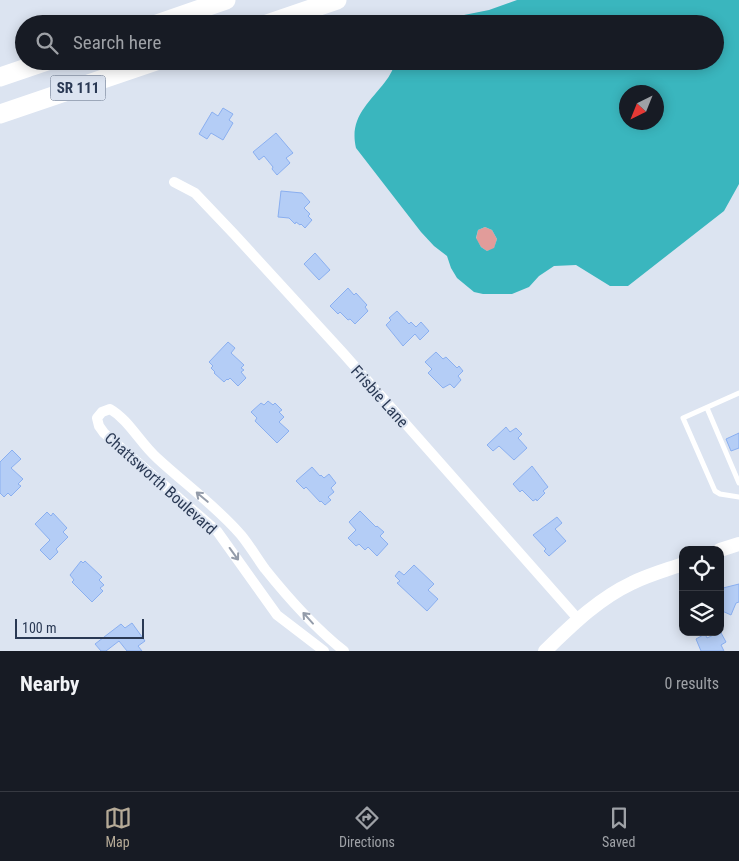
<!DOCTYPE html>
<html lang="en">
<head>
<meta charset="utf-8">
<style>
	body { margin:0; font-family:"Roboto Condensed",sans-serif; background:#20242c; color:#f1f3f6 }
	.controls { position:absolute; right:15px; bottom:15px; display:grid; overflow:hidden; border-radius:10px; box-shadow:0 2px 12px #0003 }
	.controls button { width:45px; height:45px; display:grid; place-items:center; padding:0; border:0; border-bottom:1px solid #363941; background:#171b24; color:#f1f3f6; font:25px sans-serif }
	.compass { position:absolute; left:619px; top:85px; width:45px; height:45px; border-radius:50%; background:#171b24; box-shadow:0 2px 12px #0003; rotate:223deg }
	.scale { position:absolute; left:15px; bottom:12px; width:129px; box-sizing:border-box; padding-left:5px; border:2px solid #2a3954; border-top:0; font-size:14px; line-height:18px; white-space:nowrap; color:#2a3954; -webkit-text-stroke:4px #dce4f1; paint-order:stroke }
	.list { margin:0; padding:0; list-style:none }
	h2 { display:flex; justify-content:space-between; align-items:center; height:65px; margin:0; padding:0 20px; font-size:21px }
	h2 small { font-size:16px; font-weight:400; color:#9ea1a6 }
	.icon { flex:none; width:28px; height:28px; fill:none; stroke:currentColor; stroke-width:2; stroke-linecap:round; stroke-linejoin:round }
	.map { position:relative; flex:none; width:739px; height:651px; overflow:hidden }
	.search { position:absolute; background:#171b24; box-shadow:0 2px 12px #0003; left:15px; right:15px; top:15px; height:55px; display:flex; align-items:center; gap:12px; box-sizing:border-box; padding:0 18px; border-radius:28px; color:#9ea1a6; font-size:19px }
	.sheet { height:140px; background:#171b24 }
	nav { display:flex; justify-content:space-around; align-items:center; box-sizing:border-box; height:70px; border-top:1px solid #363941; background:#171b24; font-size:14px; color:#9ea1a6 }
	nav a { display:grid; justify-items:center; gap:2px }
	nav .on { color:#b5aa97 }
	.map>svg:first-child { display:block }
</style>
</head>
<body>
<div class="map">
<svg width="739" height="651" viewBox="0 0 739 651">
	<rect width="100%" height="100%" fill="#dce4f1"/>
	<path fill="#e19c9a" d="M 485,227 L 492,230 L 497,239 L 494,249 L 487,251 L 481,247 L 476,239 L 478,230 Z"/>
	<path fill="#3ab6be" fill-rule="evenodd" d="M 517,0 L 739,0 L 739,184 L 724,211 L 628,286 L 610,286 L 576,265 L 554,266 L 539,276 L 529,287 L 512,294 L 483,294 L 474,292 L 457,278 L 451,268 L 447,256 L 434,246 L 421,232 L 356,148 C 349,118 368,104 385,82 C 390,76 393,68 397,61 L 715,61 L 715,24 L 435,24 L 454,17 L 489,10 ZM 626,92 L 656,92 L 656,122 L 626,122 ZM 485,227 L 492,230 L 497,239 L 494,248 L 487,251 L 481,247 L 476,238 L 478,230 Z"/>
	<path fill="#b4cdf6" stroke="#8aaff0" d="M 223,108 L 233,114 L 229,120 L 233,123 L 223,140 L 211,133 L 207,139 L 199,134 L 212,112 L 218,116 Z
		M 276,133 L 293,153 L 286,158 L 290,163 L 277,175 L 272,169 L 273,167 L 264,156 L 259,160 L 253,152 Z
		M 281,191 L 302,193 L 310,202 L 304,208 L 310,214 L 308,216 L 312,220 L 305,228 L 301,224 L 300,225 L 296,222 L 295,224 L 289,218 L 278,217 Z
		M 315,253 L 330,270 L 319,280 L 304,264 Z
		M 348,288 L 354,295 L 356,293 L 367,305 L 365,307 L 368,311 L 355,324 L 350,319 L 348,320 L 340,312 L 338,314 L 330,306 Z
		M 397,311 L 409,324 L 411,322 L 416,327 L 421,322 L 429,331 L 420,340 L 415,334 L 403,346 L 386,325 L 391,320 L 389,318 Z
		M 228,342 L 235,348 L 231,353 L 244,365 L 241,368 L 244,370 L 241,372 L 246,378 L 238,386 L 230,378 L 228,380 L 227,379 L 224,382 L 214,373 L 215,372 L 211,368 L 213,366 L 209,362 Z
		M 436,352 L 443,359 L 446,357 L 457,368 L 459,366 L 463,371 L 458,376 L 461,380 L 454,388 L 450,384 L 443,388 L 428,373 L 432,369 L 425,362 Z
		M 268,401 L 273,405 L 275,403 L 282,410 L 279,412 L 284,417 L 279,422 L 289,431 L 277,443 L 255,421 L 257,418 L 251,412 L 261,403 L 264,405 Z
		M 506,427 L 510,432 L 516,428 L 522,434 L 518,438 L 527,448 L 514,460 L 499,446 L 493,451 L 487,445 Z
		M 739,433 L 739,448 L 731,451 L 726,439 Z
		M 12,450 L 21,459 L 11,468 L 23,479 L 18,484 L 21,486 L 11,496 L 8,493 L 4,497 L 0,493 L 0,462 Z
		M 532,466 L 548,487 L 543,491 L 545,493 L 537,501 L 536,499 L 533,501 L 522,490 L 520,492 L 513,484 Z
		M 312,467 L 320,476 L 321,475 L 324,478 L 329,474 L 336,483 L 331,488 L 334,492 L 328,497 L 331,500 L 325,505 L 321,501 L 320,502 L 306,487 L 304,489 L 296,481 Z
		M 360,511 L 376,527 L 377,526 L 384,532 L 380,536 L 388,544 L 377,556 L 368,547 L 365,550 L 359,544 L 356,546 L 348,538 L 356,530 L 349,522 Z
		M 47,512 L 51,516 L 53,513 L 67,528 L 63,532 L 68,537 L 56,549 L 58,552 L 50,560 L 40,550 L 50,540 L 35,524 Z
		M 557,517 L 562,523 L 555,529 L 566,541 L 549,556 L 544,551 L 546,549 L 533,535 Z
		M 81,561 L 83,563 L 85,561 L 102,577 L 99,580 L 104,585 L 100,588 L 103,591 L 92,602 L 72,582 L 74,580 L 70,575 Z
		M 414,565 L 434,584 L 428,590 L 438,599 L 427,611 L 397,583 L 400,581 L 395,576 L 399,571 L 404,575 Z
		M 739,584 L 739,602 L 736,603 L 731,615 L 720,610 L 720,594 L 723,588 Z
		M 132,623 L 145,641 L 138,646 L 142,651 L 127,651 L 119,641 L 106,651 L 101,651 L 95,644 L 121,624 L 125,628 Z
		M 720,631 L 726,642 L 721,645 L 724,651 L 701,651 L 696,639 L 705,634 L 707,638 L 720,632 Z"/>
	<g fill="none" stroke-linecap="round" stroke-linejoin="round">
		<path stroke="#fff" stroke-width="5" d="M 739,393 L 683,418 L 715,491 L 720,494 L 739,497
			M 707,408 L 739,483"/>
		<path stroke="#fff" stroke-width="10" d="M 174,182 L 195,193 L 234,234 L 343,353 L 578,619
			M 324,651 L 277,615 L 217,531 L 104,433 L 99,426 L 97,418 L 102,412 L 110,409 C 129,420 140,443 157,458 C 185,484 216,506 241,535 C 250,546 257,558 265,569 C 289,599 315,628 344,651"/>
		<path stroke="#fff" stroke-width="14" d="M 720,550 L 739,544
			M 545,651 C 572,625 598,599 632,583 C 648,575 666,570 683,564"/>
		<path stroke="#fff" stroke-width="19" d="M 157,24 L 226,0
			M 267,24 L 337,0
			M 0,77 L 47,61
			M 0,114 L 156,61"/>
	</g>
	<defs><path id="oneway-shaft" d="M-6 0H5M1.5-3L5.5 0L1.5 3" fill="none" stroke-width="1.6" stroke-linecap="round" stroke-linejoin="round" transform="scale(1.25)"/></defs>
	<g stroke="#949caa">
		<use href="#oneway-shaft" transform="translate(202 497) rotate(-140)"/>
		<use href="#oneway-shaft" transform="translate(234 554) rotate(54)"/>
		<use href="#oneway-shaft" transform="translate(308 618) rotate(-132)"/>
	</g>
	<g text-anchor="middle" stroke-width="4" stroke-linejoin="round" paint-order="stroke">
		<rect fill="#dce4f1" stroke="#5f6c83" stroke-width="1" x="50.5" y="75.5" width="55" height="25" rx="4"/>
		<g font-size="15" font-weight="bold" fill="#2a3954">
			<text x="78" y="93">SR 111</text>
		</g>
		<g font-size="16" fill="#2a3954" stroke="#dce4f1">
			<text transform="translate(380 396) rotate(48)" y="6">Frisbie Lane</text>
			<text transform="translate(161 483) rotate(42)" y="6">Chattsworth Boulevard</text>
		</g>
	</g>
</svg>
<div class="controls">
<button><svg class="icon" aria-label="locate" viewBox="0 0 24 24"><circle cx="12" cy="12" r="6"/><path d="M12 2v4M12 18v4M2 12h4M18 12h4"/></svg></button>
<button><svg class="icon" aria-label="layers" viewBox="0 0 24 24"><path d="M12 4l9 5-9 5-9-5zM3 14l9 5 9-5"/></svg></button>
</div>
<svg class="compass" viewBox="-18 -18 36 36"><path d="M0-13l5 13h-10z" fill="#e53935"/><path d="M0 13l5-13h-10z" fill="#9ea1a6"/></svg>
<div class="scale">100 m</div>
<div class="search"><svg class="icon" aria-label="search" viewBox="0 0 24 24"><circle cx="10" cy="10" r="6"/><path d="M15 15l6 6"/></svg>Search here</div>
</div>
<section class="sheet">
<h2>Nearby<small>0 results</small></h2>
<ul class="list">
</ul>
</section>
<nav>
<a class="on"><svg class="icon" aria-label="map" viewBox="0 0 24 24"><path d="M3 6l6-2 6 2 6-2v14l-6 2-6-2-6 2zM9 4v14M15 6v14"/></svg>Map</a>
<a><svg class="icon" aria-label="directions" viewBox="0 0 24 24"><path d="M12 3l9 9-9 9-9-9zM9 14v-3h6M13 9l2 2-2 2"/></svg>Directions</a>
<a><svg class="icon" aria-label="saved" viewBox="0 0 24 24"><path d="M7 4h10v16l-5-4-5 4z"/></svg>Saved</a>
</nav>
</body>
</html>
